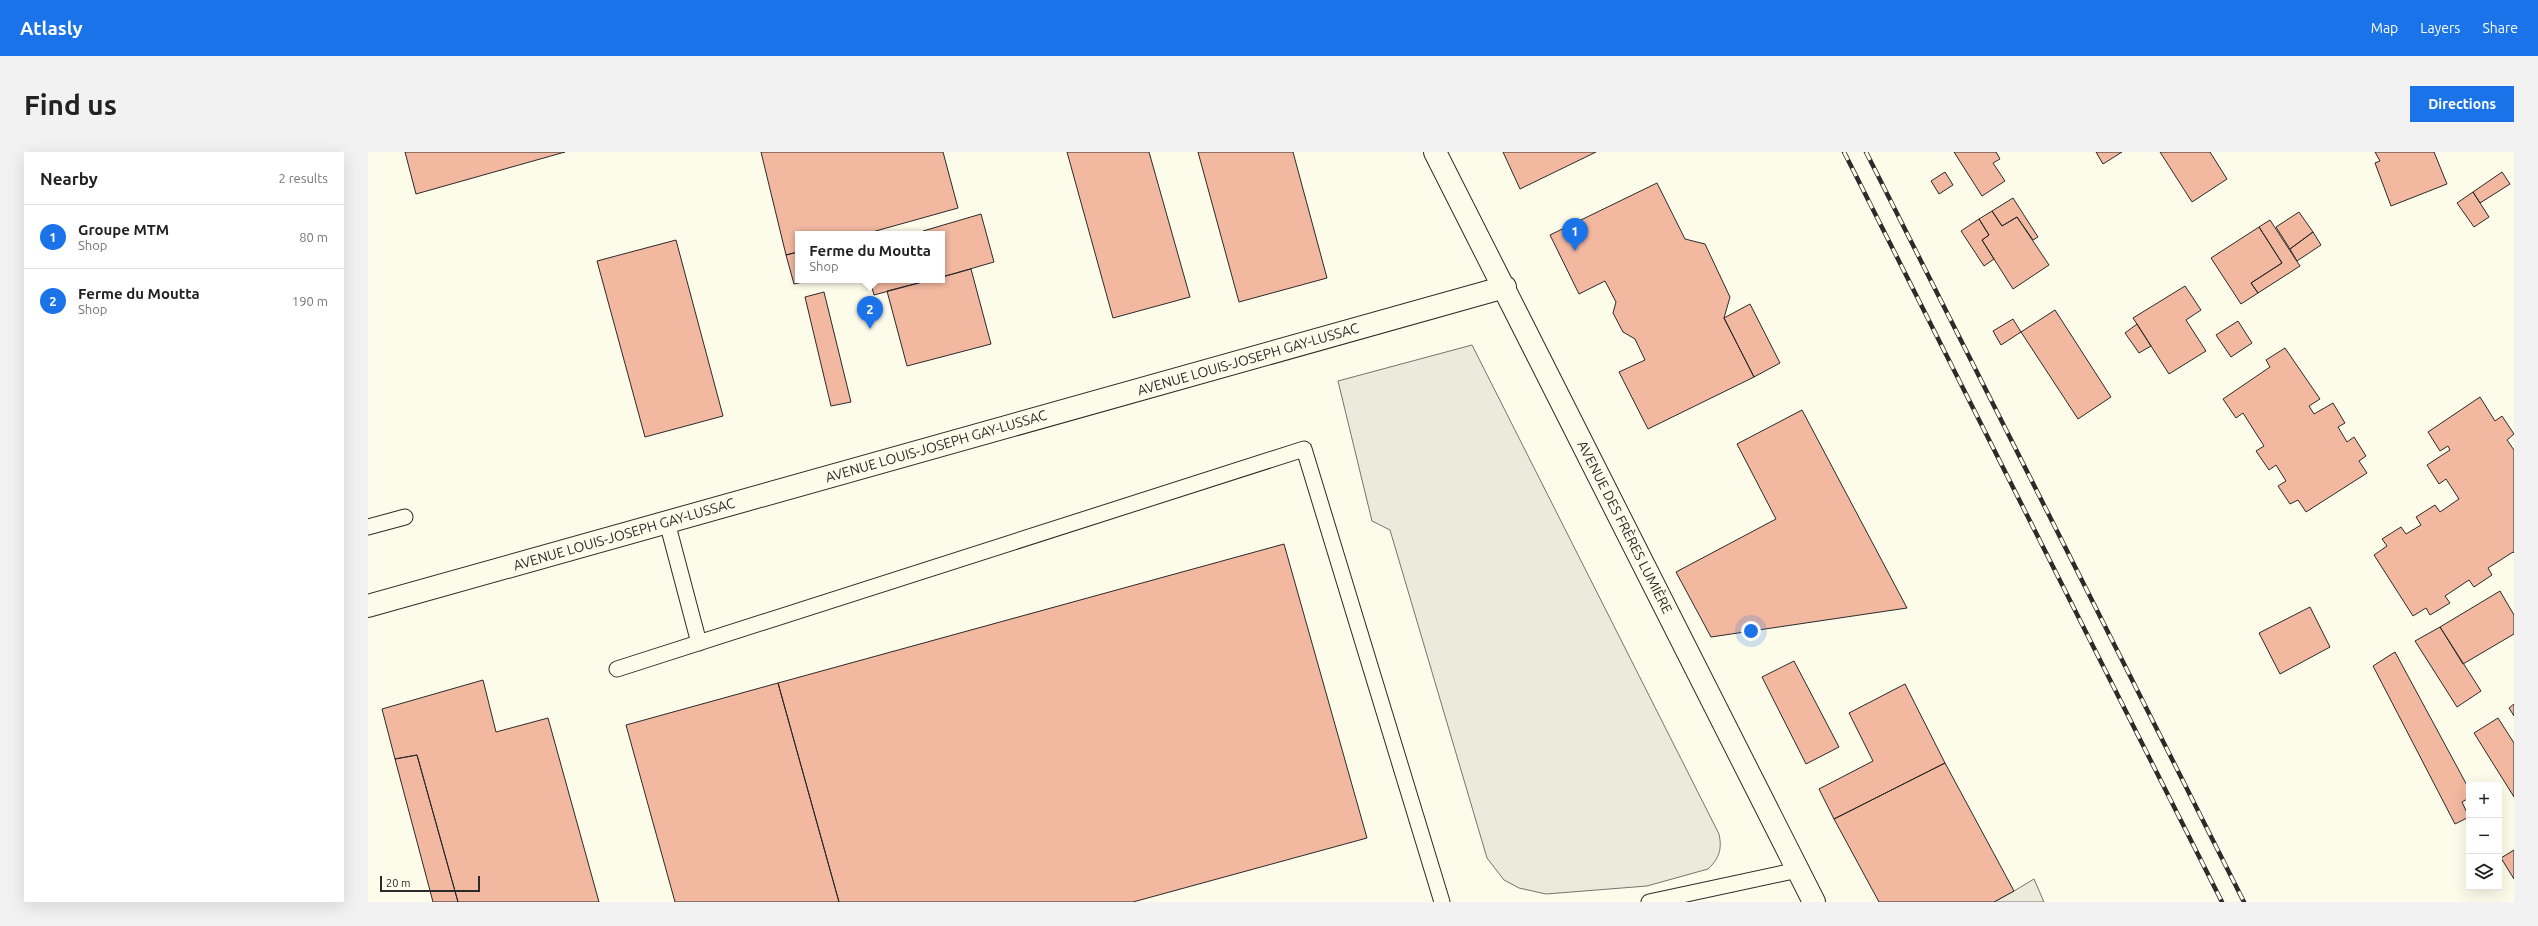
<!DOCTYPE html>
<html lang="en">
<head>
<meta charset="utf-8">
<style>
	body { margin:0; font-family:Ubuntu,sans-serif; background:#f2f2f2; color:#222 }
	.controls { position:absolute; right:12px; bottom:12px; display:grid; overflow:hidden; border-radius:0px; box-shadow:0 4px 16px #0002 }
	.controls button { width:36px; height:36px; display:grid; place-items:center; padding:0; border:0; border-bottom:1px solid #e0e0e0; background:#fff; color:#222; font:20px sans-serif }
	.scale { position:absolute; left:12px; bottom:10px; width:100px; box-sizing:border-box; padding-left:4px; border:2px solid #2b2b2b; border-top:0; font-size:11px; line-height:14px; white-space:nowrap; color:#2b2b2b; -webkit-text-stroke:3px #fdfbea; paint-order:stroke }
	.you { position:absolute; left:1383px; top:479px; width:14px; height:14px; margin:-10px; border:3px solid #fff; border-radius:50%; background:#1a73e8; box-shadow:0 0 0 6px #1a73e833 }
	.badge { display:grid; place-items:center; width:26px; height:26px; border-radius:50%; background:#1a73e8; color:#fff; font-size:13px; font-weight:700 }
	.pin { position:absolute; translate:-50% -33px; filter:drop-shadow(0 1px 2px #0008) }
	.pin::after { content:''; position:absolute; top:21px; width:14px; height:12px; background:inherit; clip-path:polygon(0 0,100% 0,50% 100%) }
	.popup { position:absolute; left:427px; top:79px; width:150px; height:52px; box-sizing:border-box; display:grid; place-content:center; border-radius:0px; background:#fff; filter:drop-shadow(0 1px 3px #0005); font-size:13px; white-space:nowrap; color:#767676 }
	.popup b { font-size:15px; color:#222 }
	.popup::after { content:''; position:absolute; left:50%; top:100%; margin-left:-8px; border:8px solid transparent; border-top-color:#fff }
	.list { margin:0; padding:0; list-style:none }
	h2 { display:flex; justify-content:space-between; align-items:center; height:52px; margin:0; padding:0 16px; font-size:17px }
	h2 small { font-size:13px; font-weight:400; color:#767676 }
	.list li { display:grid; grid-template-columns:26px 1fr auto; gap:12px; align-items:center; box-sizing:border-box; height:64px; padding:0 16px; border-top:1px solid #e0e0e0 }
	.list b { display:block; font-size:15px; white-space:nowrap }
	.list p { margin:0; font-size:13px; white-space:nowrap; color:#767676 }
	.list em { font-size:13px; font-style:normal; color:#767676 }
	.icon { flex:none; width:22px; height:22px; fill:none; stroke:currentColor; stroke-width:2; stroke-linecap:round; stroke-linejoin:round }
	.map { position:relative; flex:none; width:2146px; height:750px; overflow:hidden; border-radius:0px }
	header { display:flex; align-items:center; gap:24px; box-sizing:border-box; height:56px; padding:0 20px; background:#1a73e8; color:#fff }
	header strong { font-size:19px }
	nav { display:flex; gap:22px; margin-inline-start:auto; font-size:14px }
	.intro { display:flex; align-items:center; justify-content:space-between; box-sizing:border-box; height:96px; padding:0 24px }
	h1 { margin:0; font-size:28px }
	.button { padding:10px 18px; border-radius:0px; background:#1a73e8; color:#fff; font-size:14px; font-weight:700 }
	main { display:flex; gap:24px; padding:0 24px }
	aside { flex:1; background:#fff; border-radius:0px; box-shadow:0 4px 16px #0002 }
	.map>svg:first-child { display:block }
</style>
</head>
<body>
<header>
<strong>Atlasly</strong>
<nav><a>Map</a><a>Layers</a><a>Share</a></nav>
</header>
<div class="intro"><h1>Find us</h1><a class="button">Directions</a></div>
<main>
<aside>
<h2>Nearby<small>2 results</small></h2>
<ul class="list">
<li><span class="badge">1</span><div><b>Groupe MTM</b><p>Shop</p></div><em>80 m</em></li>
<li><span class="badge">2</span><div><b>Ferme du Moutta</b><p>Shop</p></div><em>190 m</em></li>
</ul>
</aside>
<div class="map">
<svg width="2146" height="750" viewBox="0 0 2146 750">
	<rect width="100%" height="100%" fill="#fdfbea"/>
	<path fill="#ecebdb" stroke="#74746e" d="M 1104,193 L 1351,682 C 1354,696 1352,706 1340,717 L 1279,734 L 1178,742 L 1151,736 L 1136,728 L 1119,706 L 1022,378 L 1004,369 L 970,229 Z"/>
	<path fill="#eceadb" stroke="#74746e" d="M 1666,727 L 1676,750 L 1626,750 L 1646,739 Z"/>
	<path fill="#f2b8a0" stroke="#2b2b2b" d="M 37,0 L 197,0 L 48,42 Z
		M 393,0 L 575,0 L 590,56 L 497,82 L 430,82 L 430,100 L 418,103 Z
		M 699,0 L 781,0 L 822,145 L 745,166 Z
		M 830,0 L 925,0 L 959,126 L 871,150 Z
		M 1135,0 L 1228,0 L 1152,37 Z
		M 1586,0 L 1628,0 L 1632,7 L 1625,11 L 1637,29 L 1614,44 Z
		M 1728,0 L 1754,0 L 1735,12 Z
		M 1792,0 L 1842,0 L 1859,27 L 1824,50 Z
		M 2007,0 L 2066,0 L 2079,32 L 2023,54 L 2007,11 L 2012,9 Z
		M 1577,20 L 1585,33 L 1571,42 L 1563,29 Z
		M 2134,20 L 2142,32 L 2112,51 L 2105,40 Z
		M 1289,31 L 1317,87 L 1337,92 L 1362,145 L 1356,166 L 1386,225 L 1280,277 L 1251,220 L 1277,208 L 1267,187 L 1255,180 L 1245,161 L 1248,150 L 1237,129 L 1211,142 L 1182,83 Z
		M 2105,40 L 2121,65 L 2106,75 L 2089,51 Z
		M 1645,46 L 1670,85 L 1665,88 L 1649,65 L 1634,74 L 1624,59 Z
		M 1624,59 L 1634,74 L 1649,65 L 1681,113 L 1645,137 L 1614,88 L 1621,83 L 1611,67 Z
		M 1931,60 L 1945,80 L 1922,97 L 1908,75 Z
		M 613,62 L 626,110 L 574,125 L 574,82 L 556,82 L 555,79 Z
		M 1611,67 L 1621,83 L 1614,88 L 1626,107 L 1616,114 L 1593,79 Z
		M 1902,68 L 1932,114 L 1890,141 L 1883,131 L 1914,111 L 1891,75 Z
		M 1891,75 L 1914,111 L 1883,131 L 1890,141 L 1873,152 L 1843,106 Z
		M 1945,80 L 1953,93 L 1929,109 L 1922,97 Z
		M 308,88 L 355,264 L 277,285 L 229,109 Z
		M 430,100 L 430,128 L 444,128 L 426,132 L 418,103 Z
		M 603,117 L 623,192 L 539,214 L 519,139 L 562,128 L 574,128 L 574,125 Z
		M 502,128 L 562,128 L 506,143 Z
		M 1817,134 L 1833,158 L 1818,168 L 1838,199 L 1801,222 L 1765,166 Z
		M 456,140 L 483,250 L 463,254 L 437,145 Z
		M 1382,152 L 1412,211 L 1386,225 L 1356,166 Z
		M 1687,158 L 1743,245 L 1710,267 L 1653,180 Z
		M 1645,167 L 1653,180 L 1633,193 L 1625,179 Z
		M 1870,169 L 1884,191 L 1863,205 L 1848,183 Z
		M 1769,172 L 1783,194 L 1771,201 L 1757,181 Z
		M 1917,196 L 1952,247 L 1941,254 L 1946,262 L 1965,251 L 1977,271 L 1970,275 L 1979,290 L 1986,285 L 1998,304 L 1991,309 L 1999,321 L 1938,360 L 1930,348 L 1922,352 L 1910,334 L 1918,329 L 1908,313 L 1901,318 L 1888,299 L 1896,294 L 1875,261 L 1868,266 L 1855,247 L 1902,215 L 1898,208 Z
		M 2112,245 L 2127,269 L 2134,264 L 2146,282 L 2139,288 L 2146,298 L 2146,401 L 2145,400 L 2120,416 L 2124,423 L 2106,435 L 2101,428 L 2077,444 L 2082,451 L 2062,463 L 2058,456 L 2045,464 L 2006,403 L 2019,394 L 2014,387 L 2033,375 L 2038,382 L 2053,373 L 2048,365 L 2067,353 L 2072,360 L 2091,347 L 2078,327 L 2071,332 L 2059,313 L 2082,298 L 2080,294 L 2072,299 L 2060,280 Z
		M 1434,258 L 1539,456 L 1343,485 L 1308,420 L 1408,367 L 1369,292 Z
		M 916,392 L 999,686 L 765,750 L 471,750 L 410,531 Z
		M 2132,439 L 2146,463 L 2146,482 L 2095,512 L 2072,475 Z
		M 1942,455 L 1962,495 L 1912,522 L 1891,481 Z
		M 2072,475 L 2113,539 L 2089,555 L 2047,489 Z
		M 2027,500 L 2101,637 L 2101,646 L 2094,650 L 2101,665 L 2087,672 L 2005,514 Z
		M 1426,509 L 1471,595 L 1438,612 L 1394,525 Z
		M 115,528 L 128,580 L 180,566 L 231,750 L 90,750 L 49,603 L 27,607 L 14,557 Z
		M 410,531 L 471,750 L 307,750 L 258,573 Z
		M 1537,532 L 1577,611 L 1466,667 L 1451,637 L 1505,609 L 1481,561 Z
		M 2146,552 L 2146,564 L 2141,556 Z
		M 2130,566 L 2146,591 L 2146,645 L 2106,581 Z
		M 49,603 L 90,750 L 65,750 L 27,607 Z
		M 1577,611 L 1646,739 L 1626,750 L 1511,750 L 1466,667 Z
		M 2146,698 L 2146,727 L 2133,706 Z"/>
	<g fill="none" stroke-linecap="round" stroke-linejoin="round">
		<defs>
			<path id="lane" d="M 299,370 L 331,491
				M 0,375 L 37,365
				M 249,517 L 936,297 L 1074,750
				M 1281,750 L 1430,718"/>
			<path id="street" d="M 1067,0 L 1446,750
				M 0,454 L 1137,135"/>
		</defs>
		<use href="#lane" stroke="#2b2b2b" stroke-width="17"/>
		<use href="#street" stroke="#2b2b2b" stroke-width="24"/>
		<use href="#lane" stroke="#fdfbea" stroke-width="15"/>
		<use href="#street" stroke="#fdfbea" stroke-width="22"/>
		<defs>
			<path id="rail" d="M 1476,0 L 1854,750
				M 1498,0 L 1876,750"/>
		</defs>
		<use href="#rail" stroke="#2b2b2b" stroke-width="4.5"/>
		<use href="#rail" stroke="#fdfbea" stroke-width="3" stroke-dasharray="9" stroke-linecap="butt"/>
	</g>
	<g text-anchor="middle" stroke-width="3" stroke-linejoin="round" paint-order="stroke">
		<g font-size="14" fill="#2b2b2b" stroke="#fdfbea">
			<text transform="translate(880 207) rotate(-16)" y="5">AVENUE LOUIS-JOSEPH GAY-LUSSAC</text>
			<text transform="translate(568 294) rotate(-16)" y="5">AVENUE LOUIS-JOSEPH GAY-LUSSAC</text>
			<text transform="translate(1257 375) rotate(63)" y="5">AVENUE DES FRÈRES LUMIÈRE</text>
			<text transform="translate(256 382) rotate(-16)" y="5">AVENUE LOUIS-JOSEPH GAY-LUSSAC</text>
		</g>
	</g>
</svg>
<div class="controls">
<button>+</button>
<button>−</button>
<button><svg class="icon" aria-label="layers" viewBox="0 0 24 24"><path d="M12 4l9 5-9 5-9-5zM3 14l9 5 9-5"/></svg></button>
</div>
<div class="scale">20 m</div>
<div class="you"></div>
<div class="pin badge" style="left:1207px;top:99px">1</div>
<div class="pin badge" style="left:502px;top:177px">2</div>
<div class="popup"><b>Ferme du Moutta</b>Shop</div>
</div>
</main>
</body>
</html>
